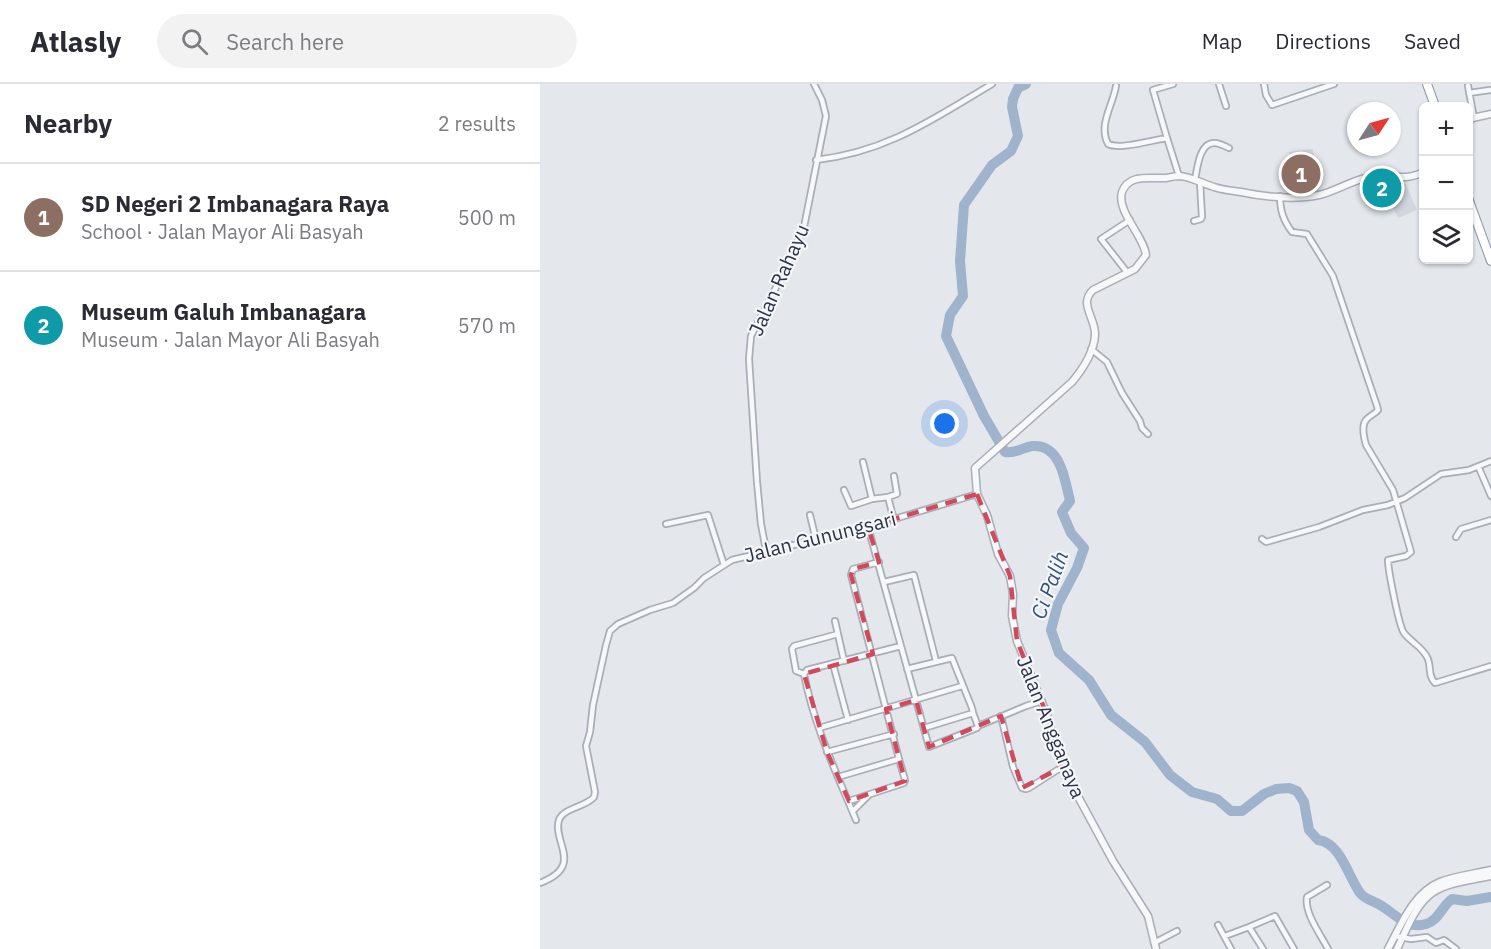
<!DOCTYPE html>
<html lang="en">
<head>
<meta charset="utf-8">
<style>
	body { margin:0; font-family:"IBM Plex Sans",sans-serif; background:#f2f2f3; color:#2b2b33 }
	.controls { position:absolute; right:18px; top:18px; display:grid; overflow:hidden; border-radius:9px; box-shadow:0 2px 4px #0004 }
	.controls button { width:54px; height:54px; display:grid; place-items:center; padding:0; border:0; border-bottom:2px solid #e1e1e2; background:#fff; color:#2b2b33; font:30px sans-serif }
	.compass { position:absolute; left:807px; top:18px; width:54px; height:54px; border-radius:50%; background:#fff; box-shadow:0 2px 4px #0004; rotate:54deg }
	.you { position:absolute; left:405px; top:340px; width:21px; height:21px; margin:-15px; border:4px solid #fff; border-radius:50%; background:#1a73e8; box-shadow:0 0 0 9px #1a73e833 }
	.badge { display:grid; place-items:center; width:39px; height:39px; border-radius:50%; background:#db2777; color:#fff; font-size:20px; font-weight:700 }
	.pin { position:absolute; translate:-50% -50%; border:3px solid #fff; box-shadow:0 2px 6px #0006 }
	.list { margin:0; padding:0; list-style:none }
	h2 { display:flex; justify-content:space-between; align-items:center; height:78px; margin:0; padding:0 24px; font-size:26px }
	h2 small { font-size:20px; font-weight:400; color:#7c7c81 }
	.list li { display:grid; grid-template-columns:39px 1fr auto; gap:18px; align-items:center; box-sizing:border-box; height:108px; padding:0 24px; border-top:2px solid #e1e1e2 }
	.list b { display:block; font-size:22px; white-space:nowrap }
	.list p { margin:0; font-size:20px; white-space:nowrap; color:#7c7c81 }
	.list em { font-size:20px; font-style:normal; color:#7c7c81 }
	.icon { flex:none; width:33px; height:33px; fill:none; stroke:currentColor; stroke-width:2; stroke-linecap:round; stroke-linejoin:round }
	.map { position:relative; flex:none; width:951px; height:865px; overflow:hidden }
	header { display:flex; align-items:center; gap:36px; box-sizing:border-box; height:84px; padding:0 30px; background:#fff; border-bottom:2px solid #e1e1e2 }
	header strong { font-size:28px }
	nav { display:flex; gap:33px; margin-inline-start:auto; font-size:21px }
	.search { width:420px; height:54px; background:#f2f2f3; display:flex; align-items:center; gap:15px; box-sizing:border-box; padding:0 21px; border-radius:33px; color:#7c7c81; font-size:22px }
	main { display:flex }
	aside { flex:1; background:#fff }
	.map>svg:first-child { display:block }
</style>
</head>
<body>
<header>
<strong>Atlasly</strong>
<div class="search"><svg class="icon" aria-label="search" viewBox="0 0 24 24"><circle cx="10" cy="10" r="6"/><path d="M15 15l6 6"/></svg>Search here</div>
<nav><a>Map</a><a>Directions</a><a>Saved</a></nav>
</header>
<main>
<aside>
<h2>Nearby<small>2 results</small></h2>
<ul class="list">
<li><span class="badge" style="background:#8d6e63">1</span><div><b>SD Negeri 2 Imbanagara Raya</b><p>School · Jalan Mayor Ali Basyah</p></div><em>500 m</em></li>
<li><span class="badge" style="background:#0f9aa8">2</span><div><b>Museum Galuh Imbanagara</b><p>Museum · Jalan Mayor Ali Basyah</p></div><em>570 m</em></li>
</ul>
</aside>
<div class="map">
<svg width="951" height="865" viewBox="0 0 951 865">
	<rect width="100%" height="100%" fill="#e4e7ec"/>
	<path fill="#d2d6de" d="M 773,65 L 778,107 L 760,110 L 749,109 L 745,73 L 749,73 L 749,68 Z
		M 848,95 L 864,96 L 877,126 L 858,134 L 849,114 L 854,111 Z"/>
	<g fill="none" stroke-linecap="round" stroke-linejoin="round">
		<path stroke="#9fb4cc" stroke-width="10" d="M 486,0 L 478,4 L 473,15 L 472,23 L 478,52 L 471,67 L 452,81 L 424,121 L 420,177 L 423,212 L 410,231 L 406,252 L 444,332 L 465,368 C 476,370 483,363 493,362 C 521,360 525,397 530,417 L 522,428 L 531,449 L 544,464 L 537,484 L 518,520 L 511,546 L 519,569 L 549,596 L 571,631 L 605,658 L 630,691 L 652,708 L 677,715 L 691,727 L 702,727 L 724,710 L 736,705 L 749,704 L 757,707 L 764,718 L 769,746 L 778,756 C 800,758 808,792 820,809 C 826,816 832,816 840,821 C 855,829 866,846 886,840 C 899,836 902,822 912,815 L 927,817 L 951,813"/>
		<defs>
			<path id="minor" d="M 679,0 L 686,22
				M 724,0 L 726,11 L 732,21 L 794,0
				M 576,2 C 573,21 558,41 568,60 C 581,66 612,56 627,54 L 639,92
				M 928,2 L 934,34
				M 929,9 L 950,6
				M 627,54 L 613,6 L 633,0
				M 276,76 C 347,68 393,35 452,0
				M 655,96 C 657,86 659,59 674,59 C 679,59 685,62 689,64
				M 740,112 C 740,126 743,136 752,148 L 767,150 L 793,192 L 837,322 L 838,326 C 835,330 829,332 826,336 C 821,342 824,354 826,361 L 853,406 L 871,468 L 866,472 L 848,476 C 848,485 859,543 864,549 C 871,558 882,563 887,573 C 892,582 887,591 895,599 L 951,582
				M 654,137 L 661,135 L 662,133 L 660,98
				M 587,188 L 561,155 L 590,136
				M 551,265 L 567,278 L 582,309 L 600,337 L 602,344 L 608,350
				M 323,378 L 332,415 L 348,413 L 354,436
				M 939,384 L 951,412
				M 304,406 L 311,422 L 332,415
				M 348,413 L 357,410 L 354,392
				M 270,431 L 276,456
				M 126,440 L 168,431 L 184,481
				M 328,443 L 389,663 L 437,644 L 438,642 L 433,629
				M 916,453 L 921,445 L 951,436
				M 722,455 L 726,458 L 779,443 L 823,426 L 848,421 L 865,414 L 901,390 L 929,386 L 951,377
				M 226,466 L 221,440 L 217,398 L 209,275 L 211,252 L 246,184 L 264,143 L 286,32 L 282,16 L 274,0
				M 339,478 L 313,485 L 311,491 L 359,675
				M 344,498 L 374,491 L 396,577
				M 295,537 L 304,577
				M 293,580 L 308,636
				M 367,585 L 412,574 L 432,624 L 433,629 L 384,644
				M 264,590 C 274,642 296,688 316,736
				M 264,590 L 267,586 L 361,562
				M 264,590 L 256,587 L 252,565 L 254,562 L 298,550
				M 461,632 L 473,683 L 482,704 L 486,705 L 489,704 L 522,683
				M 438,642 L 486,622 L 502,617
				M 279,644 L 422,602
				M 287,668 L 354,650
				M 298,693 L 359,675 L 365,696 L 364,699 L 309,717
				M 313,727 L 329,711
				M 0,799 C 45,782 12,758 19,736 C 23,724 46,723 54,713 L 55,708 L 46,662 L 50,648 L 53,621 L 66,561 L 70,547 L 78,540 L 110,526 L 133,519 L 154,504 L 164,494 L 192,476 L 328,443 L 437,410
				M 787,801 L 767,813 C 764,829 781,851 788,865
				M 678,841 L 691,865
				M 709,843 L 735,832 L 754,865
				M 685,852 L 709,843 L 723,865
				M 855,852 L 871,855 L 887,853 L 896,859 L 904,856 L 916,865
				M 614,859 L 637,847"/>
			<path id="tertiary" d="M 928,35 L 951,30
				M 616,865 L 608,832 L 573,777 L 522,683 L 507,631 L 477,557 L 472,532 L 473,510 L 470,492 L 458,470 L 447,431 L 437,410 L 435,384 L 532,298 C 542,286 554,268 555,251 C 556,234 538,220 553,206 L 595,185 L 606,171 C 604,152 576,127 582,108 C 589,89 611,95 626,94 C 631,93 635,92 640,92 C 652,93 663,100 674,103 C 683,106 692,107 701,108 C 725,113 755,116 779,111 C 797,107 815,94 835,92 C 855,90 862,98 884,88
				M 848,865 C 861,841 873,809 900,798 C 915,792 934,790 951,786
				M 857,865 C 866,847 875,821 892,809 C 908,798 933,796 951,792"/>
			<path id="trunk" d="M 887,0 L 895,22
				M 928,114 L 951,177"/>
		</defs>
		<use href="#minor" stroke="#a9aeb7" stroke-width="8"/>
		<use href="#tertiary" stroke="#a9aeb7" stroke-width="9"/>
		<use href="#trunk" stroke="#8b94a3" stroke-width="10"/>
		<use href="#minor" stroke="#f7f8fa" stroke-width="4.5"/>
		<use href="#tertiary" stroke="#f7f8fa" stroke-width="6"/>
		<use href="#trunk" stroke="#fff" stroke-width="8"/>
	</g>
	<path fill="none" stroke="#d1495b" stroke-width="4.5" stroke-dasharray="12 8" stroke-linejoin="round" d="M 437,410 L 470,492 L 477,557 L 507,631 L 522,683 L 482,704 L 461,632 L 389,663 L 376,616 L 346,625 L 365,697 L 309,717 L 287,668 L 264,590 L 333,570 L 311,491 L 313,485 L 339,478 L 328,443 Z"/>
	<g text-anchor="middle" stroke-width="4.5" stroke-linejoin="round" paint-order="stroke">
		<g font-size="20" fill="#2b3445" stroke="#f4f6f9">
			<text transform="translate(239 196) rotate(-66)" y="7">Jalan Rahayu</text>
			<text transform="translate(280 453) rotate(-14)" y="7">Jalan Gunungsari</text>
			<text transform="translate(511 643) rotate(68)" y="7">Jalan Angganaya</text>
		</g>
		<g font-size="21" font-style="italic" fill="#34527a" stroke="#f4f6f9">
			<text transform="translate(510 501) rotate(-70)" y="7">Ci Palih</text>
		</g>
	</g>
</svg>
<div class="controls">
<button>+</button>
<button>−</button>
<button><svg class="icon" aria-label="layers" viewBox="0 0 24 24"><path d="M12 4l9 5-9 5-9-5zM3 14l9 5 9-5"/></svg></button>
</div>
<svg class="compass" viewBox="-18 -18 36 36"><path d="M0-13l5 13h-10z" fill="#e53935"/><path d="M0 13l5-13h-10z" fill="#7c7c81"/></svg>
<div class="you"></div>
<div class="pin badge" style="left:761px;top:90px;background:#8d6e63">1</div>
<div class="pin badge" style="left:842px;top:104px;background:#0f9aa8">2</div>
</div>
</main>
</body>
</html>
